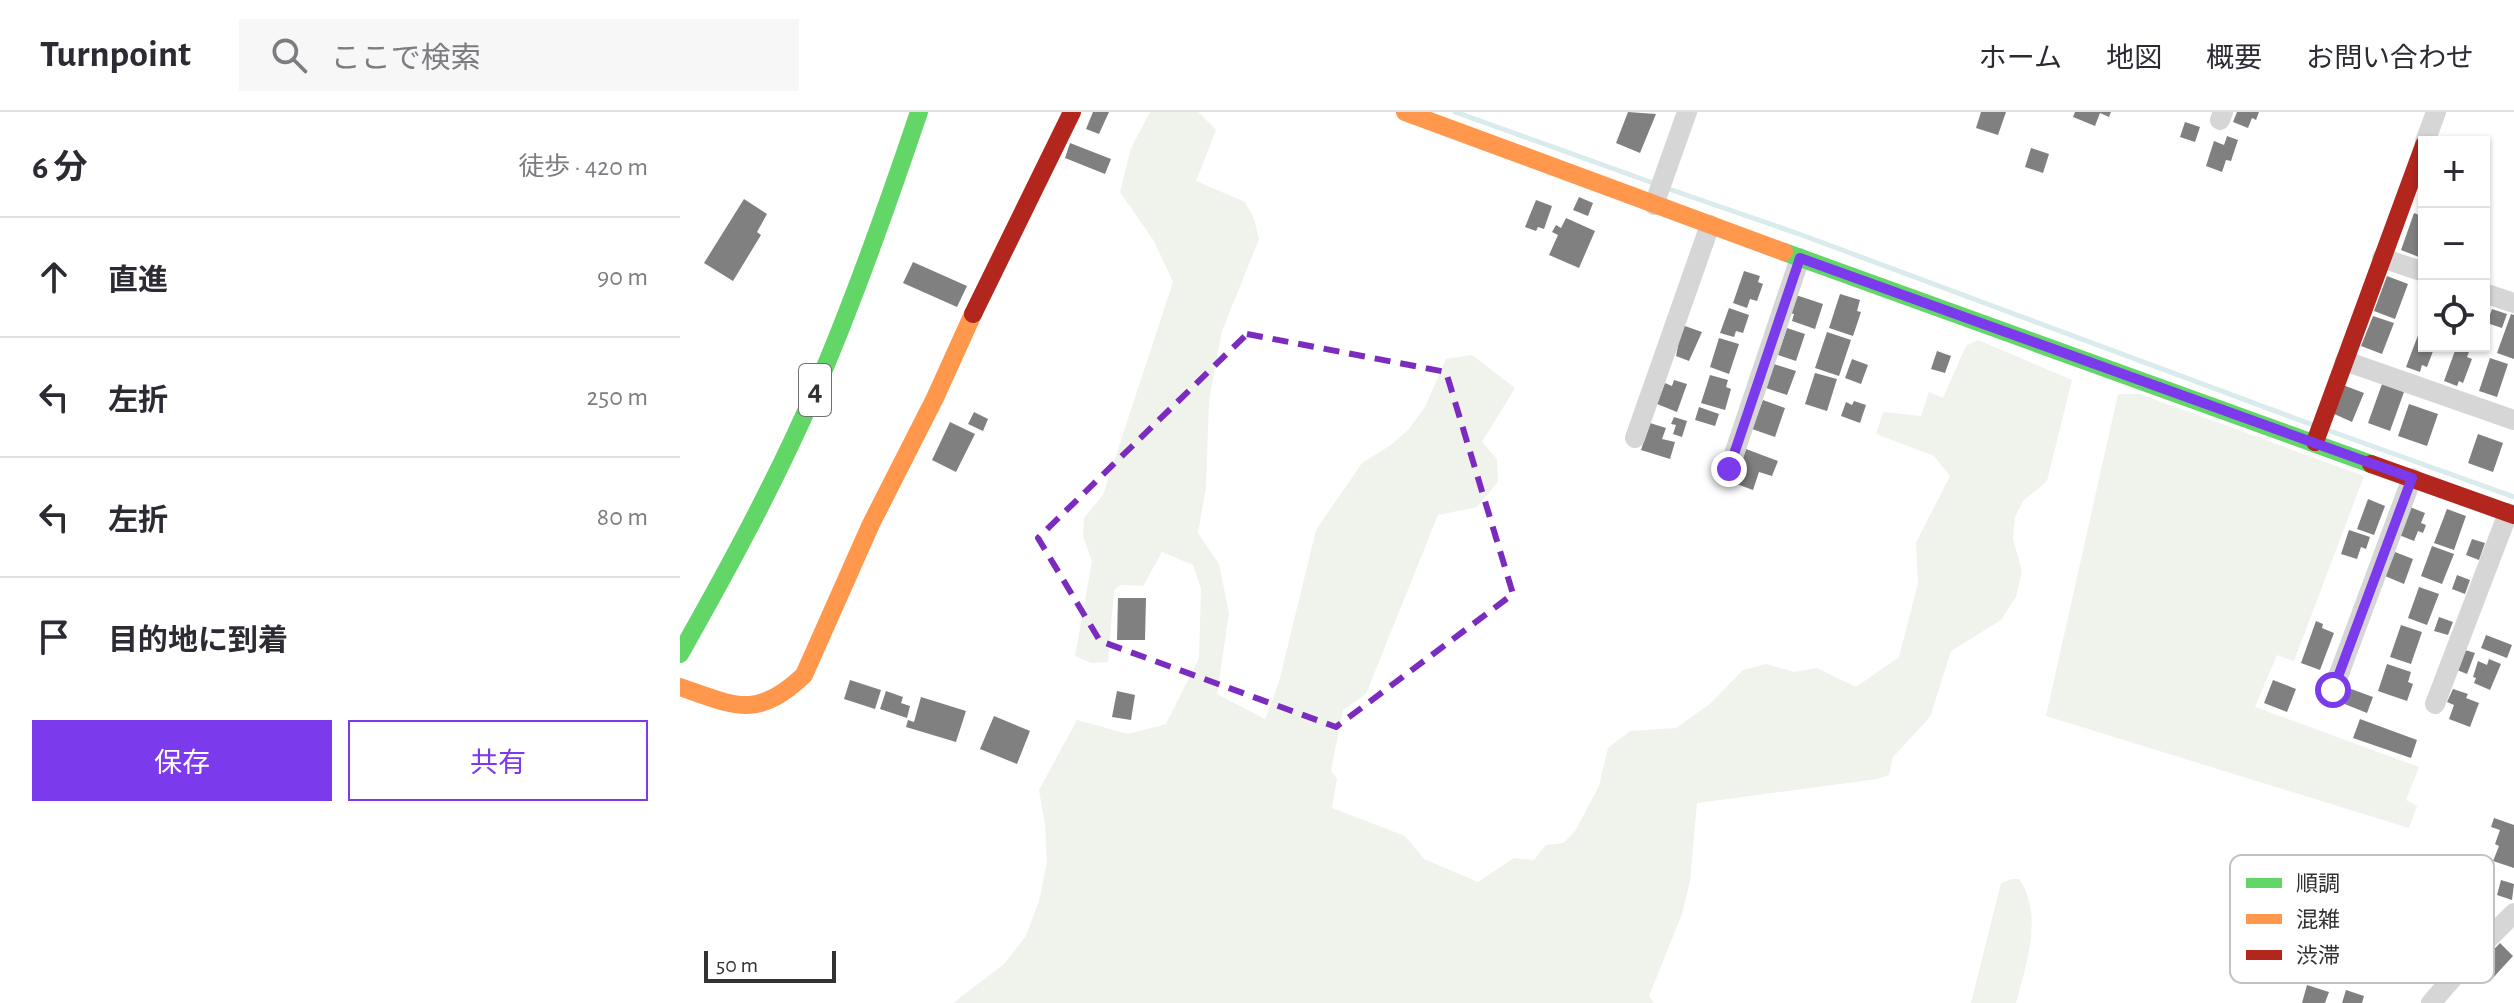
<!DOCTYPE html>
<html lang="ja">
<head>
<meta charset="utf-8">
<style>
	body { margin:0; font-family:"Alegreya Sans","Noto Sans JP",sans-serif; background:#f7f7f7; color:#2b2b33 }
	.controls { position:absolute; right:24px; top:24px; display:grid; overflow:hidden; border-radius:0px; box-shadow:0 2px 6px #0004 }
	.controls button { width:72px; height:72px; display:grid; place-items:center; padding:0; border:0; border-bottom:2px solid #e1e1e2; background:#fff; color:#2b2b33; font:40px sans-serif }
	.scale { position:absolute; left:24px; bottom:20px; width:132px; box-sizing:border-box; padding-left:8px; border:4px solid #323232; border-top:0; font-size:22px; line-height:28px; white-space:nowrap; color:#323232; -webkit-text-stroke:6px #fff; paint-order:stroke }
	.stop { position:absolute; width:24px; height:24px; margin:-18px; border:6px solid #7c3aed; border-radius:50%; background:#fff }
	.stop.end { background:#7c3aed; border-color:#fff; box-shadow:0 2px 8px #0008 }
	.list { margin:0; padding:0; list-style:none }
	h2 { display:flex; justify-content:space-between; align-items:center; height:104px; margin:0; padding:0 32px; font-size:34px }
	h2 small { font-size:26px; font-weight:400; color:#7c7c81 }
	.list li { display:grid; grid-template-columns:52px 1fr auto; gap:24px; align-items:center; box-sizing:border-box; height:120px; padding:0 32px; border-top:2px solid #e1e1e2 }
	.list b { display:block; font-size:30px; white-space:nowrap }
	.list em { font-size:26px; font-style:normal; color:#7c7c81 }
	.actions { display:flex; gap:16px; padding:24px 32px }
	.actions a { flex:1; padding:18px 0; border:2px solid #7c3aed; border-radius:0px; text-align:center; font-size:28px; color:#7c3aed }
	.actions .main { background:#7c3aed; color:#fff }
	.icon { flex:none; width:44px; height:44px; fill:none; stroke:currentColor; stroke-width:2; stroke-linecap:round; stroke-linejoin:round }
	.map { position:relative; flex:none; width:1834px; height:891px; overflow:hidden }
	header { display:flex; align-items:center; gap:48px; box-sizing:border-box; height:112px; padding:0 40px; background:#fff; border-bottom:2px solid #e1e1e2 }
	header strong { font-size:38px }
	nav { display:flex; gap:44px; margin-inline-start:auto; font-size:28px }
	.search { width:560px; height:72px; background:#f7f7f7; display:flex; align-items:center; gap:20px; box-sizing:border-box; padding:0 28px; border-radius:0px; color:#7c7c81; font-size:30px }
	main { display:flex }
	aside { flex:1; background:#fff }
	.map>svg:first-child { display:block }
</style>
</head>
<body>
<header>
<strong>Turnpoint</strong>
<div class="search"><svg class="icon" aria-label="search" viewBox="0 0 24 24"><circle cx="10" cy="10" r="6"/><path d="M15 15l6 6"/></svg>ここで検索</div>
<nav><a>ホーム</a><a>地図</a><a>概要</a><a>お問い合わせ</a></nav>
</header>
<main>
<aside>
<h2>6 分<small>徒歩 · 420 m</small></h2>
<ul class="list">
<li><svg class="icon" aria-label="ahead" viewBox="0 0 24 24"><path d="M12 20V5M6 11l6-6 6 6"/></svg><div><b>直進</b></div><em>90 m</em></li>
<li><svg class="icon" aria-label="left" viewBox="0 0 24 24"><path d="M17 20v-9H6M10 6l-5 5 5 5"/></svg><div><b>左折</b></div><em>250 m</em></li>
<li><svg class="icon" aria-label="left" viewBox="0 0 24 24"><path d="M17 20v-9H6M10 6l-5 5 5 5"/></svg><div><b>左折</b></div><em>80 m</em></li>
<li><svg class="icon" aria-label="arrive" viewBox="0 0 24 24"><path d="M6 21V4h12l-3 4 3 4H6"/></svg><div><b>目的地に到着</b></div></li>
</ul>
<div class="actions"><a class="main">保存</a><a>共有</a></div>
</aside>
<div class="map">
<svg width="1834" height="891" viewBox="0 0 1834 891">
	<rect width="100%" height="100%" fill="#fff"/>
	<path fill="#f0f2ec" d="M 470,0 L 518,0 L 536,18 L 516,69 L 565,90 L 574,107 L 579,127 L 542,219 L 529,288 L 526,375 L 518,421 L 539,452 L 549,501 L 537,582 L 585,607 L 599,570 L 636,418 L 682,351 L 711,333 L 728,318 L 745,295 L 766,247 L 792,243 L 835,276 L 802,330 L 817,347 L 818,370 L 797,395 L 758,403 L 686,582 L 663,598 L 651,659 L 657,667 L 652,696 L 725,724 L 744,747 L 798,770 L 834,746 L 854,748 L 866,733 L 883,731 L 895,719 L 919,674 L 928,636 L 950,619 L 996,616 L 1031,591 L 1063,558 L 1086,552 L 1114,560 L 1137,556 L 1176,575 L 1219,545 L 1238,471 L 1236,431 L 1270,364 L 1254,344 L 1196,322 L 1203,300 L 1241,304 L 1249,280 L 1263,286 L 1286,234 L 1298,228 L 1392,268 L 1367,369 L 1343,389 L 1335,405 L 1333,427 L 1342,459 L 1336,485 L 1321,508 L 1271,539 L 1250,605 L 1213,645 L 1209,663 L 1197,667 L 1017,691 L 1010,769 L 1002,802 L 969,884 L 974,891 L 273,891 L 324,852 L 346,824 L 359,789 L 367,750 L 365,712 L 359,678 L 397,608 L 448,622 L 486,612 L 519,546 L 521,476 L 513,453 L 482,440 L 463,474 L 441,473 L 434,478 L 428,550 L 411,551 L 395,544 L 412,449 L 403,424 L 404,406 L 423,383 L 493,170 L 474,129 L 440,80 L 451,36 Z
		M 1438,282 L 1460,282 L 1684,364 L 1614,549 L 1597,543 L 1575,595 L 1739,655 L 1726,688 L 1737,694 L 1729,716 L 1366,604 Z
		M 1332,767 L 1339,767 C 1364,802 1346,853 1336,891 L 1291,891 L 1321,771 Z"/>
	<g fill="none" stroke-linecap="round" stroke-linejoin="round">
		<path stroke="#daebee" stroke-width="5" d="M 775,0 L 976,72
			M 986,76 L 1119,122 L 1633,313
			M 1650,319 L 1834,385"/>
	</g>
	<path fill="#808080" d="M 413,0 L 429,0 L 419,22 L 406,17 Z
		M 948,0 L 976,2 L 960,41 L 936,31 Z
		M 1301,0 L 1326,0 L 1318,23 L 1296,16 Z
		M 1395,0 L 1431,0 L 1429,5 L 1420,1 L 1415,14 L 1393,5 Z
		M 1557,0 L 1579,0 L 1576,8 L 1572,6 L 1568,16 L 1553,10 Z
		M 1505,10 L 1520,15 L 1515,30 L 1500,25 Z
		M 1547,24 L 1558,28 L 1551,49 L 1546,48 L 1542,60 L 1526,54 L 1534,29 L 1544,33 Z
		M 390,31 L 431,47 L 425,62 L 385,46 Z
		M 1351,36 L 1369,42 L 1363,61 L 1345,55 Z
		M 899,85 L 913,91 L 908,104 L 893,98 Z
		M 64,87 L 87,102 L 77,120 L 81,123 L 53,169 L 24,151 Z
		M 856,88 L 872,94 L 864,117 L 858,115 L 856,119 L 845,115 Z
		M 1734,101 L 1744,105 L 1744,147 L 1721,138 Z
		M 886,106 L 915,119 L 899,156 L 869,143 L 878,123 L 872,120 L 876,113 L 881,116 Z
		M 233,150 L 287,174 L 277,195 L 223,171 Z
		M 1064,159 L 1080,164 L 1078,170 L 1083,172 L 1077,189 L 1070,187 L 1067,196 L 1053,191 Z
		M 1707,164 L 1728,172 L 1715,207 L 1694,199 Z
		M 1160,182 L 1180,188 L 1177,199 L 1181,200 L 1173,224 L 1149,216 Z
		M 1116,183 L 1143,192 L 1135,217 L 1112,209 L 1114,202 L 1110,201 Z
		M 1049,196 L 1069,203 L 1063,221 L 1056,219 L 1054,225 L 1040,221 Z
		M 1812,197 L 1827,202 L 1822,216 L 1807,211 Z
		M 1831,202 L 1834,203 L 1834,247 L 1817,241 Z
		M 1693,204 L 1714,211 L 1702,242 L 1681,234 Z
		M 1002,213 L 1022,220 L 1009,249 L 996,244 Z
		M 1107,216 L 1125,222 L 1116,249 L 1098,243 Z
		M 1740,218 L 1744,219 L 1744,234 L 1755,234 L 1747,255 L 1742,253 L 1740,260 L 1726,255 Z
		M 1147,220 L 1171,228 L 1159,264 L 1135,256 Z
		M 1039,226 L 1059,232 L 1049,262 L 1030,255 Z
		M 1776,236 L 1789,240 L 1787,245 L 1792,247 L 1783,271 L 1779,269 L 1777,274 L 1764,269 Z
		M 1257,239 L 1271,244 L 1265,261 L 1251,257 Z
		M 1810,246 L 1828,252 L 1817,285 L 1799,279 Z
		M 1172,247 L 1188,253 L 1181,272 L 1165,266 Z
		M 1094,252 L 1116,259 L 1107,283 L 1086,276 Z
		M 1135,261 L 1157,267 L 1147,299 L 1125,292 Z
		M 1030,263 L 1048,268 L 1046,275 L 1051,277 L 1045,298 L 1021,291 Z
		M 994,268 L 1007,272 L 997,300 L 977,292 L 985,271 L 992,274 Z
		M 1702,272 L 1724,280 L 1710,319 L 1688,311 Z
		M 1663,273 L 1684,281 L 1672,310 L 1652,301 Z
		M 1083,288 L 1105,296 L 1095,325 L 1072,317 Z
		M 1174,289 L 1186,293 L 1180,311 L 1161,304 L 1166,290 L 1172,293 Z
		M 1729,292 L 1758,302 L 1747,334 L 1718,324 Z
		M 1019,295 L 1039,302 L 1035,314 L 1015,308 Z
		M 294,300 L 308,307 L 303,319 L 288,312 Z
		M 994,305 L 1007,309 L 1002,325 L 993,322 L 996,313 L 991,312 Z
		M 270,310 L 295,322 L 276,360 L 252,348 Z
		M 970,311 L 986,316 L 982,327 L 995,330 L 990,347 L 961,338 Z
		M 1798,322 L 1823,331 L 1813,360 L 1788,351 Z
		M 1066,337 L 1098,349 L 1092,364 L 1079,360 L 1073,378 L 1054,371 Z
		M 1688,387 L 1705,394 L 1694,423 L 1677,417 Z
		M 1730,395 L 1745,401 L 1741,411 L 1746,413 L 1743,421 L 1738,419 L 1734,429 L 1719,423 Z
		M 1767,397 L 1786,404 L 1774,438 L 1754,431 Z
		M 1669,418 L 1690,425 L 1686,437 L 1681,435 L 1677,447 L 1661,442 Z
		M 1792,427 L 1805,431 L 1799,448 L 1786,443 Z
		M 1752,434 L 1774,442 L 1762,472 L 1741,464 Z
		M 1715,440 L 1733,447 L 1724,472 L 1705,464 Z
		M 1777,463 L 1790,468 L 1785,482 L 1772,477 Z
		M 1739,475 L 1759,482 L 1747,513 L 1728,506 Z
		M 438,486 L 466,486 L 465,528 L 437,528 Z
		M 1759,505 L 1773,510 L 1768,523 L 1754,519 Z
		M 1636,509 L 1643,512 L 1642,516 L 1654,521 L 1640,558 L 1621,551 Z
		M 1721,513 L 1742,520 L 1731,552 L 1710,545 Z
		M 1806,523 L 1832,533 L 1827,546 L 1801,536 Z
		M 1785,538 L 1795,541 L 1787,562 L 1777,558 Z
		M 1809,547 L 1821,552 L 1810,578 L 1794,571 L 1796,566 L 1793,565 L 1798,549 L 1807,553 Z
		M 1707,552 L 1731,560 L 1728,570 L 1733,572 L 1727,589 L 1698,579 Z
		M 170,568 L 201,578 L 195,597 L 164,587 Z
		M 1593,568 L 1616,577 L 1607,600 L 1584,591 Z
		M 1663,574 L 1693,585 L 1687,601 L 1657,589 Z
		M 1773,577 L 1788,582 L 1786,586 L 1799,591 L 1790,615 L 1769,607 L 1774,593 L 1767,590 Z
		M 206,579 L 223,585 L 221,591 L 230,594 L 227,606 L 200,597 Z
		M 437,579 L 455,583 L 451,608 L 432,605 Z
		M 241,585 L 286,599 L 276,630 L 226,615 L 228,608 L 234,610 Z
		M 314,604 L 350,619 L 337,652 L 300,637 Z
		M 1680,607 L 1737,628 L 1731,646 L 1673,626 Z
		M 1814,706 L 1834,713 L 1834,756 L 1813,749 L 1819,734 L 1815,732 L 1820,718 L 1811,715 Z
		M 1821,768 L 1834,772 L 1832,788 L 1817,783 Z
		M 1820,831 L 1833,844 L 1812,867 L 1798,854 Z
		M 1627,873 L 1649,880 L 1645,891 L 1622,891 Z
		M 1666,878 L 1684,884 L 1682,891 L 1662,891 Z"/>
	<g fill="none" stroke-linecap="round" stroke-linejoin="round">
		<path stroke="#d6d6d6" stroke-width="20" d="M 1540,8 L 1543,0
			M 1745,30 L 1756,0
			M 974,93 L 1007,0
			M 1702,146 L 1744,160
			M 1804,181 L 1834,191
			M 1665,249 L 1834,308
			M 955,326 L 1030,113
			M 1049,357 L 1120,146
			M 1653,578 L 1732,366
			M 1755,592 L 1828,401
			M 1751,891 L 1797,838 L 1834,801"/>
		<path stroke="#63d668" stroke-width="18" d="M 1104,140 L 1691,352
			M 0,542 C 48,457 95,371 134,281 C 174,189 207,95 239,0"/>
		<path stroke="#ff974d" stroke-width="18" d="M 725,0 L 1104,140
			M 0,575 C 55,594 77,608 124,563 L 191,412 L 255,286 L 293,202"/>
		<path stroke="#b3261e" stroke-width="18" d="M 293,202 L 392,0
			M 1635,330 L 1744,33
			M 1691,352 L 1834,403"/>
	</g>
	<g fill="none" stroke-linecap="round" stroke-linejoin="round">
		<path stroke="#7c3aed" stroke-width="10" d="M 1049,357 L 1120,146 L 1732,366 L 1653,578"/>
	</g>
	<path fill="none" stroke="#7b2cbf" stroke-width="6" stroke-dasharray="16 10" stroke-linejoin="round" d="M 567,222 L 766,260 L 833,482 L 656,615 L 420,529 L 358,426 Z"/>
	<g text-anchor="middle" stroke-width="8" stroke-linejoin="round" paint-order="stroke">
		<rect fill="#fff" stroke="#707070" stroke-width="2" x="119" y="252" width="32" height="52" rx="6"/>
		<g font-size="30" font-weight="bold" fill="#323232">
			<text x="135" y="288">4</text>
		</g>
	</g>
	<rect x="1550" y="743" width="264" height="128" rx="12" fill="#fff" stroke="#c2c2c2" stroke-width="2"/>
	<rect x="1566" y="766" width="36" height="10" fill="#63d668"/>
	<rect x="1566" y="802" width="36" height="10" fill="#ff974d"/>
	<rect x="1566" y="838" width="36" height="10" fill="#b3261e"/>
	<g font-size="22" fill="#323232">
		<text x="1616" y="779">順調</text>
		<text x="1616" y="815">混雑</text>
		<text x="1616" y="851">渋滞</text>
	</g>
</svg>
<div class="controls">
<button>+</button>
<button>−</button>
<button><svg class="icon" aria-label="locate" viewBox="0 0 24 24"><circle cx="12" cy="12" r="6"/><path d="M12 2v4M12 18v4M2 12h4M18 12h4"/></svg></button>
</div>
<div class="scale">50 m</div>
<div class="stop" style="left:1653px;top:578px"></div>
<div class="stop end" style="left:1049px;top:357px"></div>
</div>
</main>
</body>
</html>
